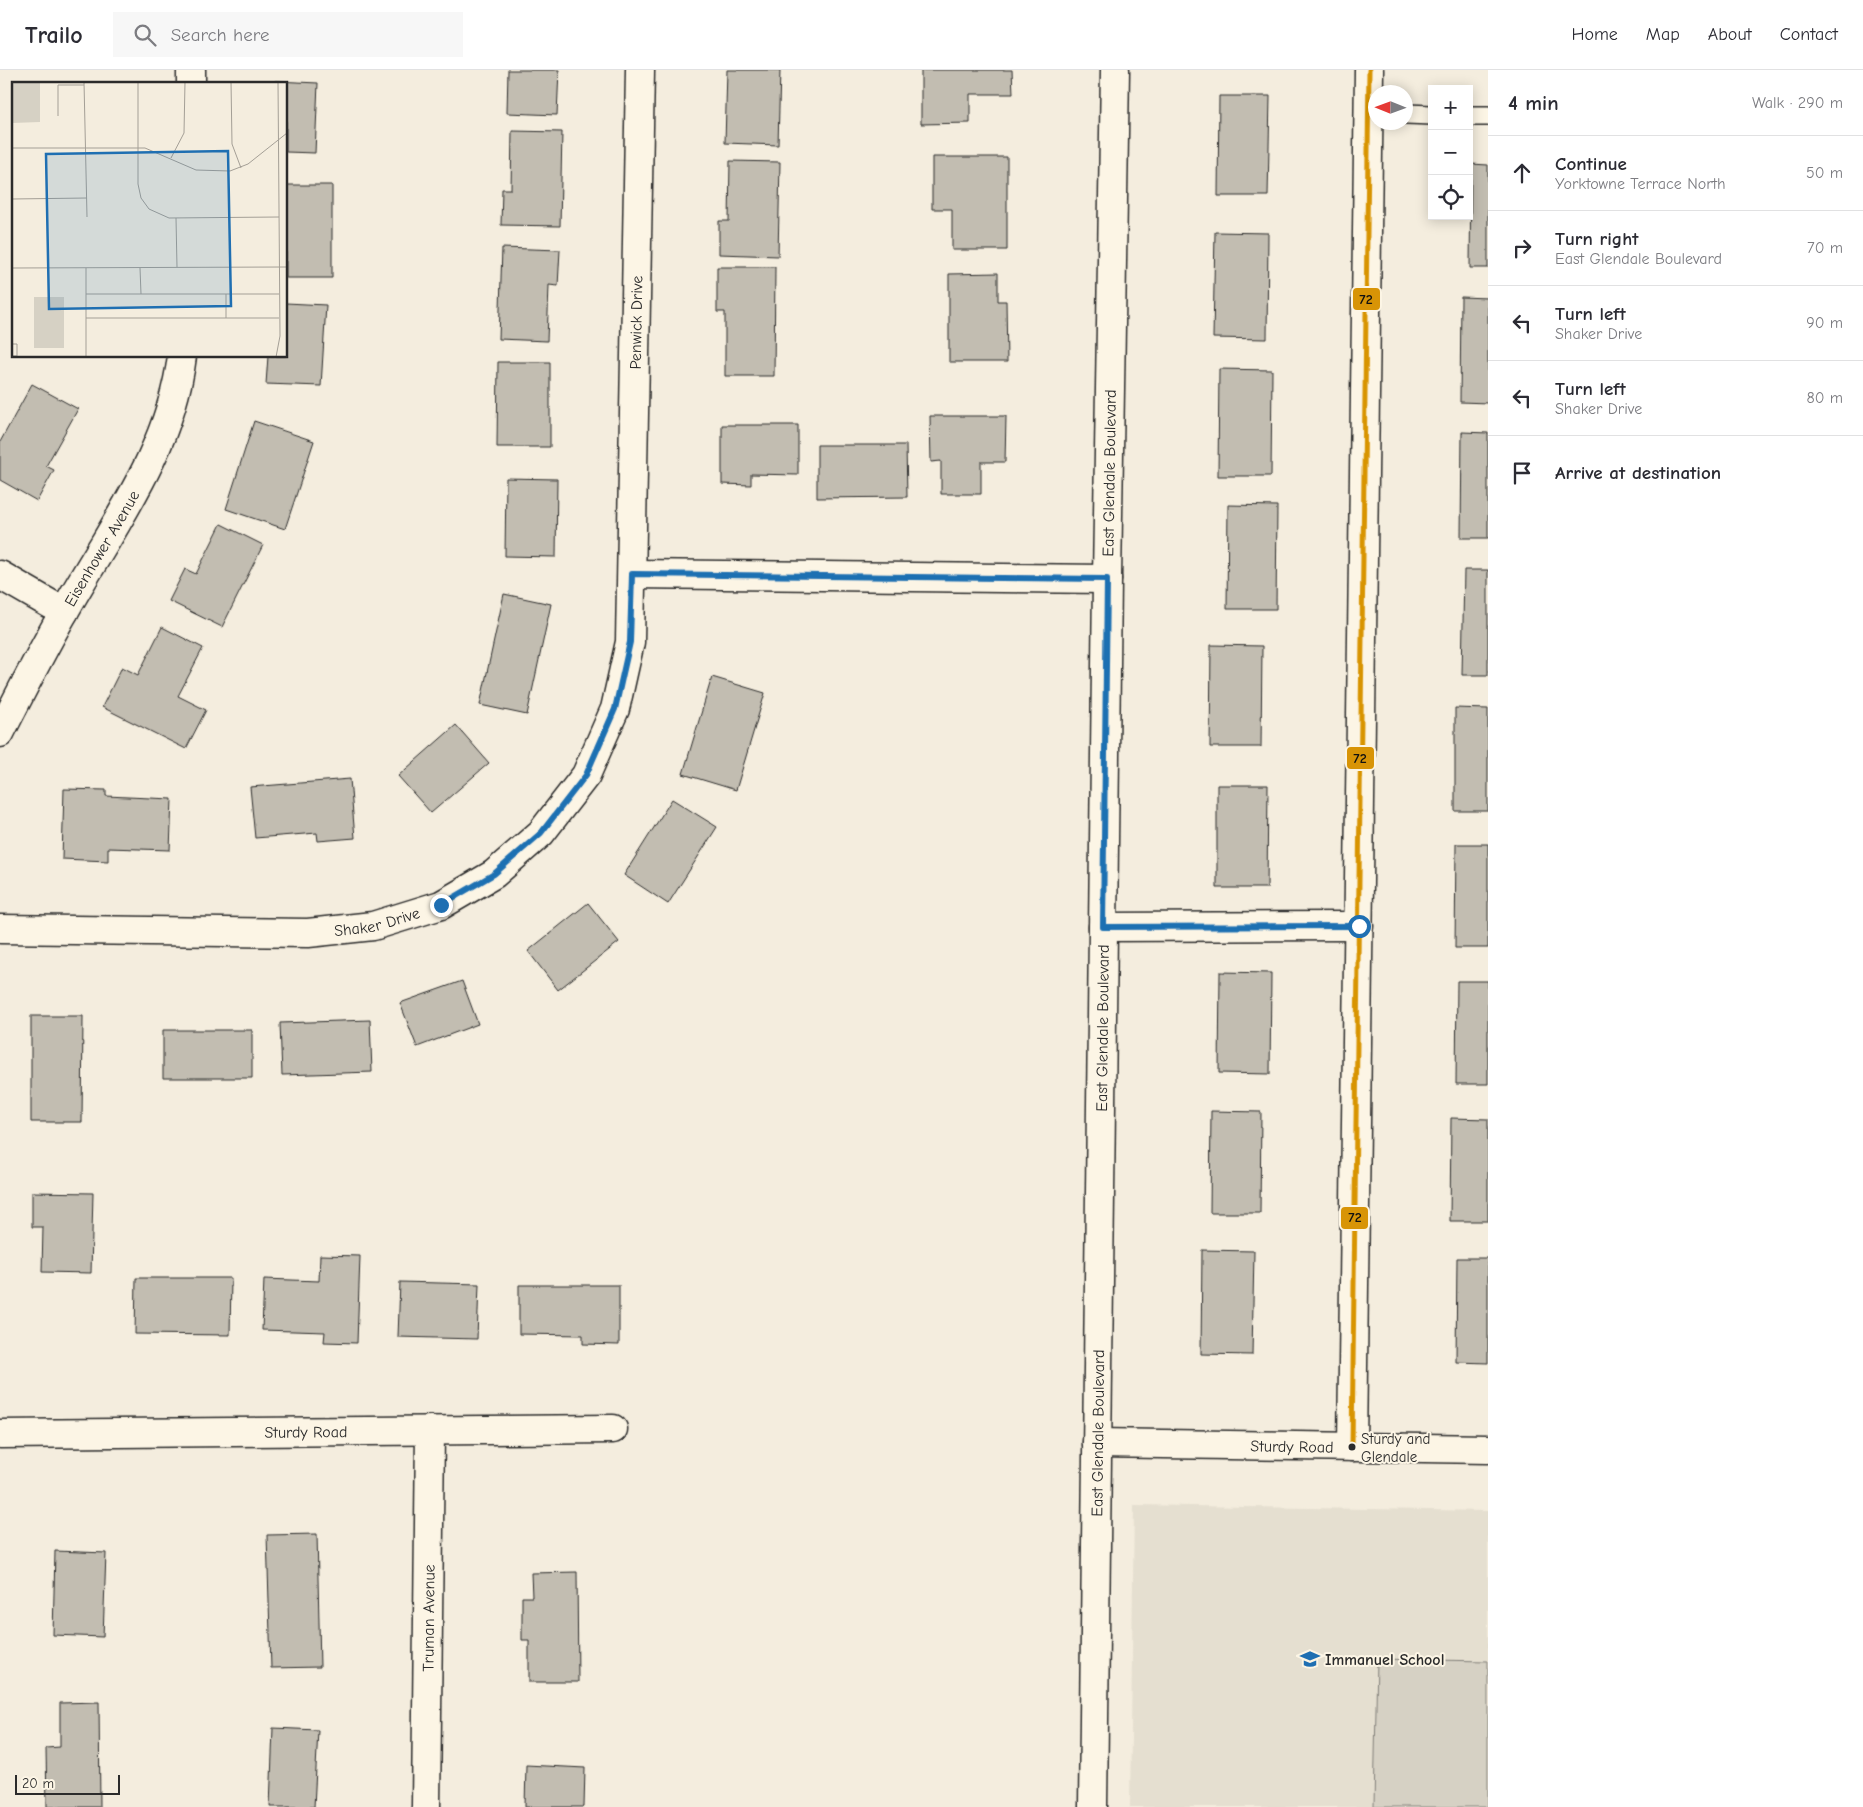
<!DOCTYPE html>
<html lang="en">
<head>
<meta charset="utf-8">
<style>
	body { margin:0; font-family:"Comic Neue",sans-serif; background:#f7f7f7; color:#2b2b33 }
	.controls { position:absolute; right:15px; top:15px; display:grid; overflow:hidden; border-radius:0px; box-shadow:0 2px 12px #0003 }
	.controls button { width:45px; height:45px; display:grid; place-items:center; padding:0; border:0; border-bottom:1px solid #e1e1e2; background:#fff; color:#2b2b33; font:25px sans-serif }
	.compass { position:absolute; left:1368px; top:15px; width:45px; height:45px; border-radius:50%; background:#fff; box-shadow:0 2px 12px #0003; rotate:271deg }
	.scale { position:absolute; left:15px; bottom:12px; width:105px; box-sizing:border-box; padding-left:5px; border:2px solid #2b2b2b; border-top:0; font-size:14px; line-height:18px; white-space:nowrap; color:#2b2b2b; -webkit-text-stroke:4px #fcf5e5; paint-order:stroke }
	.stop { position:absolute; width:15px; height:15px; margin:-11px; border:4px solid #1f6fb2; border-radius:50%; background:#fff }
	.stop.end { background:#1f6fb2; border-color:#fff; box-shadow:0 1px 5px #0008 }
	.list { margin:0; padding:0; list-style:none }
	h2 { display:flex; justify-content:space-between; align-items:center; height:65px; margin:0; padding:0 20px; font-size:21px }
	h2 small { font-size:16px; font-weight:400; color:#7c7c81 }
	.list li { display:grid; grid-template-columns:32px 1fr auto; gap:15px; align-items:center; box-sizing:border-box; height:75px; padding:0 20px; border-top:1px solid #e1e1e2 }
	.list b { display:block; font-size:19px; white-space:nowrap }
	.list p { margin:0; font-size:16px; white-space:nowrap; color:#7c7c81 }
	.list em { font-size:16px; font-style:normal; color:#7c7c81 }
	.icon { flex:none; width:28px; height:28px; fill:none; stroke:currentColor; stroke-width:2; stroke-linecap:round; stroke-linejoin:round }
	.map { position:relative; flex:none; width:1488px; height:1737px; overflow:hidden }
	header { display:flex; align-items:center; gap:30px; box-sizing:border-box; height:70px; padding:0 25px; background:#fff; border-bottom:1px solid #e1e1e2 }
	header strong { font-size:24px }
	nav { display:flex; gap:28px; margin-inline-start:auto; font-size:18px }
	.search { width:350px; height:45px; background:#f7f7f7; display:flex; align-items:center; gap:12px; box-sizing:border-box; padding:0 18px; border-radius:0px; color:#7c7c81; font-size:19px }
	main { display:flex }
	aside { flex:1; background:#fff }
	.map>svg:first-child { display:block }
</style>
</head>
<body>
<header>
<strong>Trailo</strong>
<div class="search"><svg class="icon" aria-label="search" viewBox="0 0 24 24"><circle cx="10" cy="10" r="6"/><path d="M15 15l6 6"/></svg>Search here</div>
<nav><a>Home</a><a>Map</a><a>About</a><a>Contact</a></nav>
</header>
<main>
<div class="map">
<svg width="1488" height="1737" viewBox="0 0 1488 1737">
	<rect width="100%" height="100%" fill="#f4edde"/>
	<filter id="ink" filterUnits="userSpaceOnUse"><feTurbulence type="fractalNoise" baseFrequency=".02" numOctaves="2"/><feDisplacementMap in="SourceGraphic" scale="10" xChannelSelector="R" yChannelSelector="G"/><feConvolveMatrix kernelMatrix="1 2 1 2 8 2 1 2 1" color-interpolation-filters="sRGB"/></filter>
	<g filter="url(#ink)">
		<path fill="#e5dfd0" d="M 1134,1435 L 1488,1441 L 1488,1737 L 1130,1737 Z"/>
		<path fill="#d6d1c4" stroke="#807e78" d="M 1377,1589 L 1488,1591 L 1488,1737 L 1374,1737 Z"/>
		<path fill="#c2bdb1" stroke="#2b2b2b" d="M 508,0 L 559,0 L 557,45 L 507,43 Z
			M 727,0 L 780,0 L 778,75 L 725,73 Z
			M 921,0 L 1012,0 L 1013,24 L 970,24 L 970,53 L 921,54 Z
			M 275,11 L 318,13 L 315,83 L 286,82 L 286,14 L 275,14 Z
			M 1219,26 L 1270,26 L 1268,126 L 1218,126 Z
			M 512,61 L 562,62 L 560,156 L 501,155 L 502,119 L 511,119 Z
			M 932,87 L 1007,87 L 1007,180 L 952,180 L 952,139 L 932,139 Z
			M 730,91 L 780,92 L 778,186 L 719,184 L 719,151 L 729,151 Z
			M 1471,94 L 1488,95 L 1488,198 L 1470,198 Z
			M 286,115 L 332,115 L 332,208 L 286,208 Z
			M 1215,162 L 1268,163 L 1267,269 L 1213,268 Z
			M 502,178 L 560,180 L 558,216 L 549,215 L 547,271 L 499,269 Z
			M 717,197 L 775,197 L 774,306 L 725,306 L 725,242 L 717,242 Z
			M 998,203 L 998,231 L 1006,231 L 1007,292 L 949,292 L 949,204 Z
			M 1461,227 L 1488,228 L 1488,333 L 1460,332 Z
			M 286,233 L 326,235 L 321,316 L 266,314 L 268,286 L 286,286 Z
			M 498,292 L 550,292 L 550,377 L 497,377 Z
			M 1219,299 L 1272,300 L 1271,406 L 1218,406 Z
			M 32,314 L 78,339 L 46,396 L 54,400 L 37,431 L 0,410 L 0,372 Z
			M 930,346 L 1006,346 L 1005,392 L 981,392 L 981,424 L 941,424 L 941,391 L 931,392 Z
			M 254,351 L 314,371 L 285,459 L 226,439 Z
			M 722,355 L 798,355 L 798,405 L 751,404 L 751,415 L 722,414 Z
			M 1462,362 L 1488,363 L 1488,468 L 1461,468 Z
			M 817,375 L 906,375 L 907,427 L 817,428 Z
			M 506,408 L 557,409 L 556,487 L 505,486 Z
			M 1228,435 L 1277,436 L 1276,539 L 1227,539 Z
			M 221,454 L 263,475 L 222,557 L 169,531 L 185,499 L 196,504 Z
			M 1464,500 L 1488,500 L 1488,605 L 1462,605 Z
			M 504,524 L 551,534 L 527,645 L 480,635 Z
			M 162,557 L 203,578 L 178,626 L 206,640 L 186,679 L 102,637 L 122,597 L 138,605 Z
			M 1211,575 L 1262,576 L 1261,677 L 1210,677 Z
			M 712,607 L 765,623 L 736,720 L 683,704 Z
			M 1455,638 L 1488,639 L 1488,741 L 1455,741 Z
			M 456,655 L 489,693 L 431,743 L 398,706 Z
			M 350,709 L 355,768 L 318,771 L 317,763 L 255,768 L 250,717 Z
			M 1217,715 L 1268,715 L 1267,818 L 1217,818 Z
			M 64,719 L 106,720 L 106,726 L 172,729 L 170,780 L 108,778 L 108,791 L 62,789 Z
			M 672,729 L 717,757 L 668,834 L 624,805 Z
			M 1456,774 L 1488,774 L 1488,878 L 1455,878 Z
			M 588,833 L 619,872 L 558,920 L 528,881 Z
			M 1220,902 L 1271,903 L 1270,1004 L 1219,1003 Z
			M 462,911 L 478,954 L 417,977 L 400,933 Z
			M 1457,911 L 1488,911 L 1488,1014 L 1456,1014 Z
			M 31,946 L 83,946 L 82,1052 L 31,1052 Z
			M 370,950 L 372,1002 L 282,1005 L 280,953 Z
			M 163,960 L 252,960 L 252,1008 L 163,1008 Z
			M 1211,1041 L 1261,1042 L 1260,1143 L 1210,1143 Z
			M 1451,1048 L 1488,1049 L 1488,1151 L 1450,1151 Z
			M 32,1122 L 93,1123 L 91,1203 L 42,1202 L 43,1157 L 32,1157 Z
			M 1202,1180 L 1254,1181 L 1252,1285 L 1201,1284 Z
			M 320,1185 L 360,1186 L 357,1273 L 324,1272 L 325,1262 L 262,1260 L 264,1209 L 319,1211 Z
			M 1457,1188 L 1488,1188 L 1488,1293 L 1456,1292 Z
			M 136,1208 L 231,1208 L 230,1265 L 135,1264 Z
			M 400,1212 L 479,1214 L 477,1269 L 398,1267 Z
			M 519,1215 L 619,1215 L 619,1275 L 583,1274 L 583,1265 L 519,1264 Z
			M 317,1464 L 320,1597 L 271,1598 L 267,1465 Z
			M 55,1481 L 106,1483 L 103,1567 L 53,1565 Z
			M 577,1502 L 578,1612 L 529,1612 L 529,1570 L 522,1570 L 522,1527 L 532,1527 L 531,1503 Z
			M 99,1632 L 100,1737 L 47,1737 L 46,1678 L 60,1677 L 60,1633 Z
			M 273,1658 L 318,1660 L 314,1737 L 270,1737 Z
			M 526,1695 L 585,1698 L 584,1737 L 525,1737 Z"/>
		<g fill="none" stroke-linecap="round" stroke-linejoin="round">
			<defs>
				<path id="service" d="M 1406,44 L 1432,45
					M 1469,46 L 1488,46"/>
				<g id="minor">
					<path d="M 191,14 L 191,0"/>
					<path d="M 632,504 L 1107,509"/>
					<path d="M 0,505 L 64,542"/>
					<path id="s1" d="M 0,663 C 21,622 41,582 64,542 C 110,459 170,383 182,286"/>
					<path d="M 1103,857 L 1359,856"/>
					<path id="s2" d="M 0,859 L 308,863 L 373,856 L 441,835 L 494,804 L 541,763 L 586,705 L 615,639 L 630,572 L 640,0"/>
					<path id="s3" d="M 0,1364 L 613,1359"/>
					<path d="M 1352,1377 L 1369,0"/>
					<path id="s4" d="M 426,1737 L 430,1360"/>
				</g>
				<g id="tertiary">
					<path id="s5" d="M 1097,1373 L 1488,1379"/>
					<path id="s6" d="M 1093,1737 L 1107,509 L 1115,0"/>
				</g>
			</defs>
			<use href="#service" stroke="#2b2b2b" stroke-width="22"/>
			<use href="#minor" stroke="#2b2b2b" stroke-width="31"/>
			<use href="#tertiary" stroke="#2b2b2b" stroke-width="31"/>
			<use href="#service" stroke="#fcf5e5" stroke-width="19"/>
			<use href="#minor" stroke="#fcf5e5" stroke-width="28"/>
			<use href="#tertiary" stroke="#fcf5e5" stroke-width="28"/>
			<defs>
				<path id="bus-1" d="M 1352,1377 L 1369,0"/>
			</defs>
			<use href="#bus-1" stroke="#fcf5e5" stroke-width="9"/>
			<use href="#bus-1" stroke="#d89406" stroke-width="5"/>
		</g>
	</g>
	<g fill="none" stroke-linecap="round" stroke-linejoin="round" filter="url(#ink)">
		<path stroke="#1f6fb2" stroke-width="6" d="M 441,835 L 494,804 L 541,763 L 586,705 L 615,639 L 630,572 L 632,504 L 1107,509 L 1103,857 L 1359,856"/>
	</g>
	<defs>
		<symbol id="school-bare" viewBox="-9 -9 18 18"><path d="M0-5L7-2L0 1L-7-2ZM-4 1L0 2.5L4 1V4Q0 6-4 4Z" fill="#1f6fb2" stroke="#fcf5e5" stroke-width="2.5" paint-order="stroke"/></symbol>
	</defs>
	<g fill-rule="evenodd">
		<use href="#school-bare" x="1296" y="1575" width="28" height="28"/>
	</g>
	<circle fill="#2b2b2b" stroke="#fcf5e5" stroke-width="2" cx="1352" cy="1377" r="4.5"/>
	<g text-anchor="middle" stroke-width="4" stroke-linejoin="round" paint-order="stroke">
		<g font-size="15" fill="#2b2b2b" stroke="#fcf5e5" text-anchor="start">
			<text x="1361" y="1374">Sturdy and<tspan x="1361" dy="18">Glendale</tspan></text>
		</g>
		<g font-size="16" fill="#2b2b2b" stroke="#fcf5e5">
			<text dy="6" stroke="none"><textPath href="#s2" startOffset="1102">Penwick Drive</textPath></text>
			<text dy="6" stroke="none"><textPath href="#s6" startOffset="1334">East Glendale Boulevard</textPath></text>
			<text dy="6" stroke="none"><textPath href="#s1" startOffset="211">Eisenhower Avenue</textPath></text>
			<text dy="6" stroke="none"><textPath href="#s2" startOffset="378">Shaker Drive</textPath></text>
			<text dy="6" stroke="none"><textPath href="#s6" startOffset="779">East Glendale Boulevard</textPath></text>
			<text dy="6" stroke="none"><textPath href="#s3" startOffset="306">Sturdy Road</textPath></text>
			<text dy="6" stroke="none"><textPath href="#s6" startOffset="374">East Glendale Boulevard</textPath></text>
			<text dy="6" stroke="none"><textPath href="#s5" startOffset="195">Sturdy Road</textPath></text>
			<text dy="6" stroke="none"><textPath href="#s4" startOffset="189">Truman Avenue</textPath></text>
		</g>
		<g font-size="16" font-weight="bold" fill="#2b2b2b" stroke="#fcf5e5" text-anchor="start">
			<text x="1325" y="1595">Immanuel School</text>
		</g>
	</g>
	<g transform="translate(12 12)">
		<rect width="275" height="275" fill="#f4edde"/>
		<path d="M 22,215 L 52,215 L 52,266 L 22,266 Z" fill="#d6d1c4"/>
		<path d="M 0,0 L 28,0 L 28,40 L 0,41 Z" fill="#d6d1c4"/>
		<path fill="none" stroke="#a49f96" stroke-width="1" d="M 72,0 L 75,135M 126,0 L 126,102 L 129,116 L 137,127 L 157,136 L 267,135M 219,0 L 220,62 L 229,86M 46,34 L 46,3 L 72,3M 0,66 L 133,66 L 184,88 L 218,89 L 236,82 L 275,51M 159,76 L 172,51 L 173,0M 0,117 L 75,116M 164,136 L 165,185M 0,186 L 275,185M 74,186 L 74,275M 128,186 L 129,212M 74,212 L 267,212M 74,236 L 267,236M 214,236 L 214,212M 0,262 L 5,262 L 5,274 L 0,274M 264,275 L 268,254 L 266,0"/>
		<path fill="#1f6fb2" fill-opacity="0.15" stroke="#1f6fb2" stroke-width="2.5" d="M 216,69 L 219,224 L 37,227 L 34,72 Z"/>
		<rect width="275" height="275" fill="none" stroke="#2b2b2b" stroke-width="2.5"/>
	</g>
	<g stroke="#fcf5e5" stroke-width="2">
		<rect x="1352" y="217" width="29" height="24" rx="5" fill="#d89406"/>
		<rect x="1346" y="676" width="29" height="24" rx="5" fill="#d89406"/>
		<rect x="1340" y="1136" width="29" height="24" rx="5" fill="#d89406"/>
	</g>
	<g font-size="14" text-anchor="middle" font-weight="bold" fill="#111">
		<text x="1366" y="234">72</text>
		<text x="1360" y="693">72</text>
		<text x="1355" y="1152">72</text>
	</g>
</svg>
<div class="controls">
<button>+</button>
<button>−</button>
<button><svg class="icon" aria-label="locate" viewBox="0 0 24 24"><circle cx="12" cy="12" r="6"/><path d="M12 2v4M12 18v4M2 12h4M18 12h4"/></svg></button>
</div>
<svg class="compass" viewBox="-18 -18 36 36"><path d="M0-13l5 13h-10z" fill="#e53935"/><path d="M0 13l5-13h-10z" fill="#7c7c81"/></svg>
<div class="scale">20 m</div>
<div class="stop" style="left:1359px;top:856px"></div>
<div class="stop end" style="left:441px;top:835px"></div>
</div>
<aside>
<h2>4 min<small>Walk · 290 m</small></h2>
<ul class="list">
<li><svg class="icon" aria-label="ahead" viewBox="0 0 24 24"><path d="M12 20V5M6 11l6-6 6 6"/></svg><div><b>Continue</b><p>Yorktowne Terrace North</p></div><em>50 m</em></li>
<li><svg class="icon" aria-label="right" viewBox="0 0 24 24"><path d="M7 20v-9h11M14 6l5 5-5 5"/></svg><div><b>Turn right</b><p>East Glendale Boulevard</p></div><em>70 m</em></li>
<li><svg class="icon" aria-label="left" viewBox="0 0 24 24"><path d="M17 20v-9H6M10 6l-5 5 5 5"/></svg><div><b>Turn left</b><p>Shaker Drive</p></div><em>90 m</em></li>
<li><svg class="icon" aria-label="left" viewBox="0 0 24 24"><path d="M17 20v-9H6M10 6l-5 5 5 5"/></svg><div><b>Turn left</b><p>Shaker Drive</p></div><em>80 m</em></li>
<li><svg class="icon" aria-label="arrive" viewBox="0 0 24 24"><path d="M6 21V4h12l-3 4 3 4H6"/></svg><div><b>Arrive at destination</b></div></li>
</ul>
</aside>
</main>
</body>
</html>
